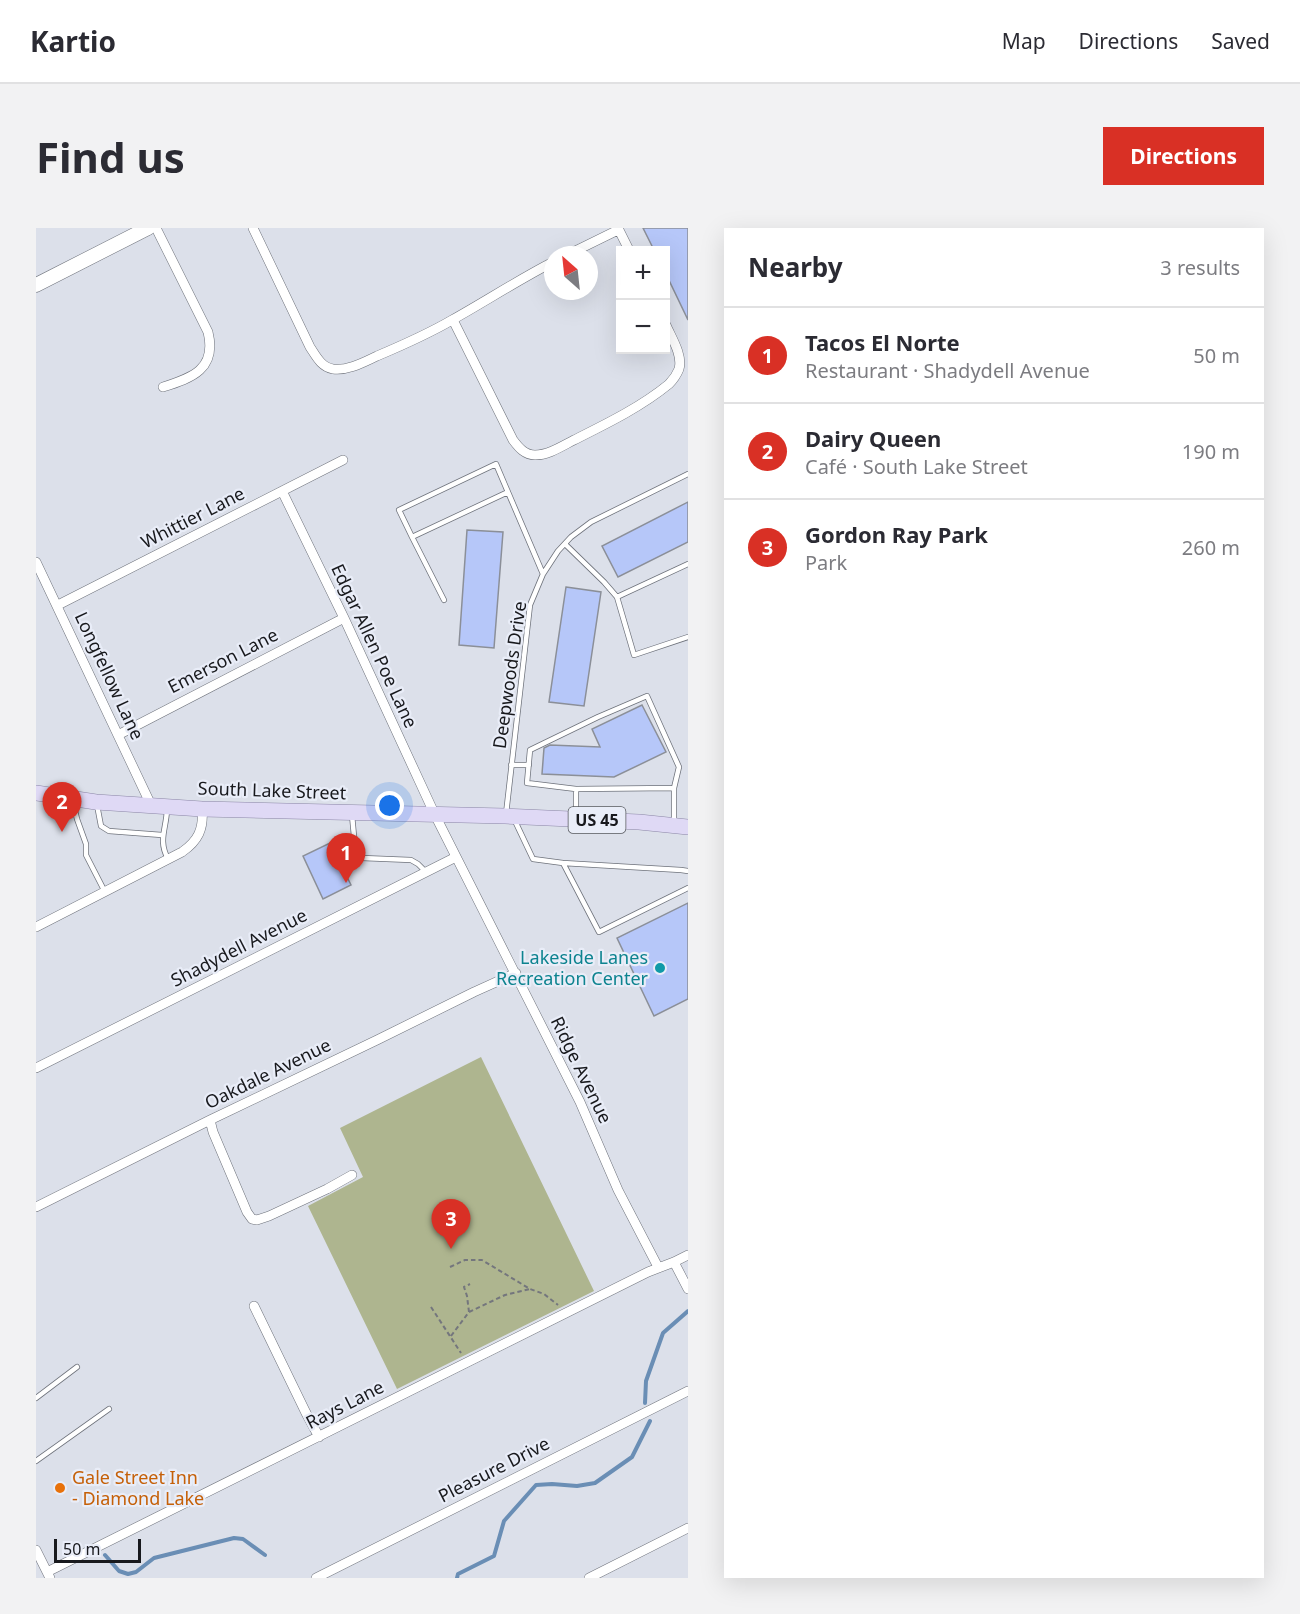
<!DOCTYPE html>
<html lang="en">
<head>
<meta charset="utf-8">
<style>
	body { margin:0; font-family:"Noto Sans",sans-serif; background:#f2f2f3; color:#2b2b33 }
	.controls { position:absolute; right:18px; top:18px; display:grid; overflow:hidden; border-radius:0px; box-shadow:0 6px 24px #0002 }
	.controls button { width:54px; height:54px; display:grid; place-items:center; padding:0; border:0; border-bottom:2px solid #e1e1e2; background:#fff; color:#2b2b33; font:30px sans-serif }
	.compass { position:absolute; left:508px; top:18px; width:54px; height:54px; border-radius:50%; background:#fff; box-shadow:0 6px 24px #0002; rotate:333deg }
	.scale { position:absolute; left:18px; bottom:15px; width:87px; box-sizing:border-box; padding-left:6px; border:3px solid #18191d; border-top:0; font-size:16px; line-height:21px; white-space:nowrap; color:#18191d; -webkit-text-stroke:4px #e9edf8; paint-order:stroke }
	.you { position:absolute; left:354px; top:578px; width:21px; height:21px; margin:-15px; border:4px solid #fff; border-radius:50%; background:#1a73e8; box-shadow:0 0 0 9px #1a73e833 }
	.badge { display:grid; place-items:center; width:39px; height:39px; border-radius:50%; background:#d93025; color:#fff; font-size:20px; font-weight:700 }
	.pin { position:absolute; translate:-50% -50px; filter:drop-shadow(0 2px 3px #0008) }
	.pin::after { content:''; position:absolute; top:32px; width:21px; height:18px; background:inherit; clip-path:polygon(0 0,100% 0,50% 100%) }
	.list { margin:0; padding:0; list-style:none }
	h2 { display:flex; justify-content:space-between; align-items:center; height:78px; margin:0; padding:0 24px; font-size:26px }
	h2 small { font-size:20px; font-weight:400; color:#7c7c81 }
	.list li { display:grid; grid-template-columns:39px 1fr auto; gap:18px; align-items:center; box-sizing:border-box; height:96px; padding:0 24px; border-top:2px solid #e1e1e2 }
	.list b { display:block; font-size:22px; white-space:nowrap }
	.list p { margin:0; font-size:20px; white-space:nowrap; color:#7c7c81 }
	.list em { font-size:20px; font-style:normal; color:#7c7c81 }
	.map { position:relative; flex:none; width:652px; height:1350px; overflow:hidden; border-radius:0px }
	header { display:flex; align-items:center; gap:36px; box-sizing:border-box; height:84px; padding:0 30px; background:#fff; border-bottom:2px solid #e1e1e2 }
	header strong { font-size:28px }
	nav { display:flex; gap:33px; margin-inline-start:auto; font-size:21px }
	.intro { display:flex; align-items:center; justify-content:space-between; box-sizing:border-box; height:144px; padding:0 36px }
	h1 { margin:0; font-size:42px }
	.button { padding:15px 27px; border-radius:0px; background:#d93025; color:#fff; font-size:21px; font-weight:700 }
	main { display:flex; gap:36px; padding:0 36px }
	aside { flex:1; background:#fff; border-radius:0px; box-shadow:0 6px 24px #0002 }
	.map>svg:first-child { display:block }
</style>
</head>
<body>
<header>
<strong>Kartio</strong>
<nav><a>Map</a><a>Directions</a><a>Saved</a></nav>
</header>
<div class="intro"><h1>Find us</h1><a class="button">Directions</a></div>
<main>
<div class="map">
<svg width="652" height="1350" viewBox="0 0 652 1350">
	<rect width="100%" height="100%" fill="#dce0ea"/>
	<path fill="#aeb58f" d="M 445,829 L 558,1063 L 361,1161 L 272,978 L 327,949 L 304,900 Z"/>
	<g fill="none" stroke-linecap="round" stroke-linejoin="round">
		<path stroke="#6a8eb5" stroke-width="4" d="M 609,1175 L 610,1153 L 627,1105 L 652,1083
			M 69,1327 L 83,1343 L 92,1346 L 100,1344 L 118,1330 L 198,1310 L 207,1311 L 229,1327
			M 421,1350 L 422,1346 L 458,1328 L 468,1293 L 500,1257 L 516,1256 L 541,1258 L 559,1255 L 596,1229 L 614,1193"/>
	</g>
	<path fill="#b6c7f9" stroke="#8b8f98" stroke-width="1.5" d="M 607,0 L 652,0 L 652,92 L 630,46 L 630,22 L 618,22 Z
		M 652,274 L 652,314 L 582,349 L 566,318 Z
		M 431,302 L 467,304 L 458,420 L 423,417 Z
		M 530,359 L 565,364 L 548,478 L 513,474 Z
		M 606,477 L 630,524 L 578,549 L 506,546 L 508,520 L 514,517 L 564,519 L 556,501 Z
		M 294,615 L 315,657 L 287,671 L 267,628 Z
		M 652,675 L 652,771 L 618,788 L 581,710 Z"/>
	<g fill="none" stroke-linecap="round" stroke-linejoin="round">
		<defs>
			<path id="lane" d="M 472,264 L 376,309 L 363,282 L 460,236 L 507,346
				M 376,309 L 408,372
				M 529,316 L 568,354 L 581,369 L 598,427 L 652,409
				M 581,369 L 652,336
				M 475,537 L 493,537
				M 540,561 L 491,555 L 494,522 L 562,489 L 611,468 L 643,539 L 638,560
				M 37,574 L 41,591 L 50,616 L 50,627 L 69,664
				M 61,577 L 65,598 L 73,603 L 126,607
				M 131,582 C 130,602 122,612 132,631
				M 470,586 L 494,377 L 507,346 L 522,323 L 535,309 L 555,294 L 652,246
				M 316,587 L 319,619 L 326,630 L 375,632 L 382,636 L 390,644
				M 540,588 L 540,561 L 638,560 L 638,594
				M 479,593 L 497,631 L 527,635
				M 652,643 L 645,642 L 527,635 L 563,704 L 652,660
				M 0,1170 L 41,1139
				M 0,1233 L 73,1181"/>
			<path id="street" d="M 120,0 L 172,104 C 181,141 156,150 127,159
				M 217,0 L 274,119 C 280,128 285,139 297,141 C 312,143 328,134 341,128 C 367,117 392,106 416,92 C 450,73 482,52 517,34
				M 582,0 L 593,22
				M 531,27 L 582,2
				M 417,92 L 477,212 C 483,220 489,227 499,227 C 513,227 526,218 538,212 C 570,196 605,179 633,156 C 637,152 641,146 643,141 C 647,127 635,109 630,97
				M 246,263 L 308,390 L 399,587 L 544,874 L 582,962 L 622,1039
				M 0,334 L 115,577
				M 22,377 L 307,232
				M 82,507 L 308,390
				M 0,699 L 146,624 C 162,613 168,601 166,581
				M 0,840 L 420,629
				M 174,892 L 177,904 L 211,984 L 216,991 L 221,992 L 233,988 L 291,961 L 316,947
				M 0,979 L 174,892 L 341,812 L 438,764 L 480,745
				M 638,1034 L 652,1061
				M 218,1078 L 270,1185 L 283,1209
				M 0,1322 L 14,1350
				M 11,1344 L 612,1044 L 638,1034 L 652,1027
				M 280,1350 L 652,1163
				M 553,1350 L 652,1300"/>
			<path id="secondary" d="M 0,57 L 112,0"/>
			<path id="primary" d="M 0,565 L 60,574 L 166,581 L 469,588 L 603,594 L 652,599"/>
		</defs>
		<use href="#lane" stroke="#6e727b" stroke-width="6"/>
		<use href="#street" stroke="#6e727b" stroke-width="10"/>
		<use href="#secondary" stroke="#6e727b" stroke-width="15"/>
		<use href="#primary" stroke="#8b86a6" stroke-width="16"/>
		<path stroke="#74767d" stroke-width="2" stroke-dasharray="4.5 3" stroke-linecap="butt" d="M 414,1039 L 429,1032 L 446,1032 L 494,1061 L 508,1066 L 522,1077
			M 395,1079 L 425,1125
			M 433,1084 L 431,1068 L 428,1059 L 434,1056
			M 415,1108 L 433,1084 L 469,1067 L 494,1061"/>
		<use href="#lane" stroke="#fff" stroke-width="4.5"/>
		<use href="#street" stroke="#fff" stroke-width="9"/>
		<use href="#secondary" stroke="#fff" stroke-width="14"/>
		<use href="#primary" stroke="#dfd9f5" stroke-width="15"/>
	</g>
	<circle fill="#0f9aa8" stroke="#e9edf8" stroke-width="2" cx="624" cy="740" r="6"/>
	<circle fill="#e8710a" stroke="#e9edf8" stroke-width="2" cx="24" cy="1260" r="6"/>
	<g text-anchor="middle" stroke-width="4.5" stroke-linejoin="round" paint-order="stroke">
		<rect fill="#e9edf8" stroke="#57595f" stroke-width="1.5" x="532.5" y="579" width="57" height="26" rx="4.5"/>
		<g font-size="16" font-weight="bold" fill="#18191d">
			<text x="561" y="598">US 45</text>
		</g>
		<g font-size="18" fill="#18191d" stroke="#e9edf8">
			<text transform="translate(157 290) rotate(-27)" y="6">Whittier Lane</text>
			<text transform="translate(338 418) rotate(65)" y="6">Edgar Allen Poe Lane</text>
			<text transform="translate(187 433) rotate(-27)" y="6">Emerson Lane</text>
			<text transform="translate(474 447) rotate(-82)" y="6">Deepwoods Drive</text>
			<text transform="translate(73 448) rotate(65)" y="6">Longfellow Lane</text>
			<text transform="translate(236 563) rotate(2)" y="6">South Lake Street</text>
			<text transform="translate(203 720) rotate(-27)" y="6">Shadydell Avenue</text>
			<text transform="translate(545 842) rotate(64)" y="6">Ridge Avenue</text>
			<text transform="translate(232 846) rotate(-26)" y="6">Oakdale Avenue</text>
			<text transform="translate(309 1177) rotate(-27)" y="6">Rays Lane</text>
			<text transform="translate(458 1242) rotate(-27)" y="6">Pleasure Drive</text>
		</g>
		<g font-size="18" fill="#0d838f" stroke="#e9edf8" text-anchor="end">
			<text x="612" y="736">Lakeside Lanes<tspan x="612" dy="21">Recreation Center</tspan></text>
		</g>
		<g font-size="18" fill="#c56008" stroke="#e9edf8" text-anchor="start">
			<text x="36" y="1256">Gale Street Inn<tspan x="36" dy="21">- Diamond Lake</tspan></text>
		</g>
	</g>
</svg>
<div class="controls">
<button>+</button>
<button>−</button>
</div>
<svg class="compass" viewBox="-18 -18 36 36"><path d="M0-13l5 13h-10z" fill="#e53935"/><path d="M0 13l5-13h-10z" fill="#7c7c81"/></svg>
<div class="scale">50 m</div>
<div class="you"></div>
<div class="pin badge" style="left:310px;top:655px">1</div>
<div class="pin badge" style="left:26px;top:604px">2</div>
<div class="pin badge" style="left:415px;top:1021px">3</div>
</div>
<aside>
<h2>Nearby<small>3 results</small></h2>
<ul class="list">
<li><span class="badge">1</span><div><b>Tacos El Norte</b><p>Restaurant · Shadydell Avenue</p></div><em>50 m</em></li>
<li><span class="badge">2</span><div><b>Dairy Queen</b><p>Café · South Lake Street</p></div><em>190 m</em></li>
<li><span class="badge">3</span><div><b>Gordon Ray Park</b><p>Park</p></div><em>260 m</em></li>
</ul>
</aside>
</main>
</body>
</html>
